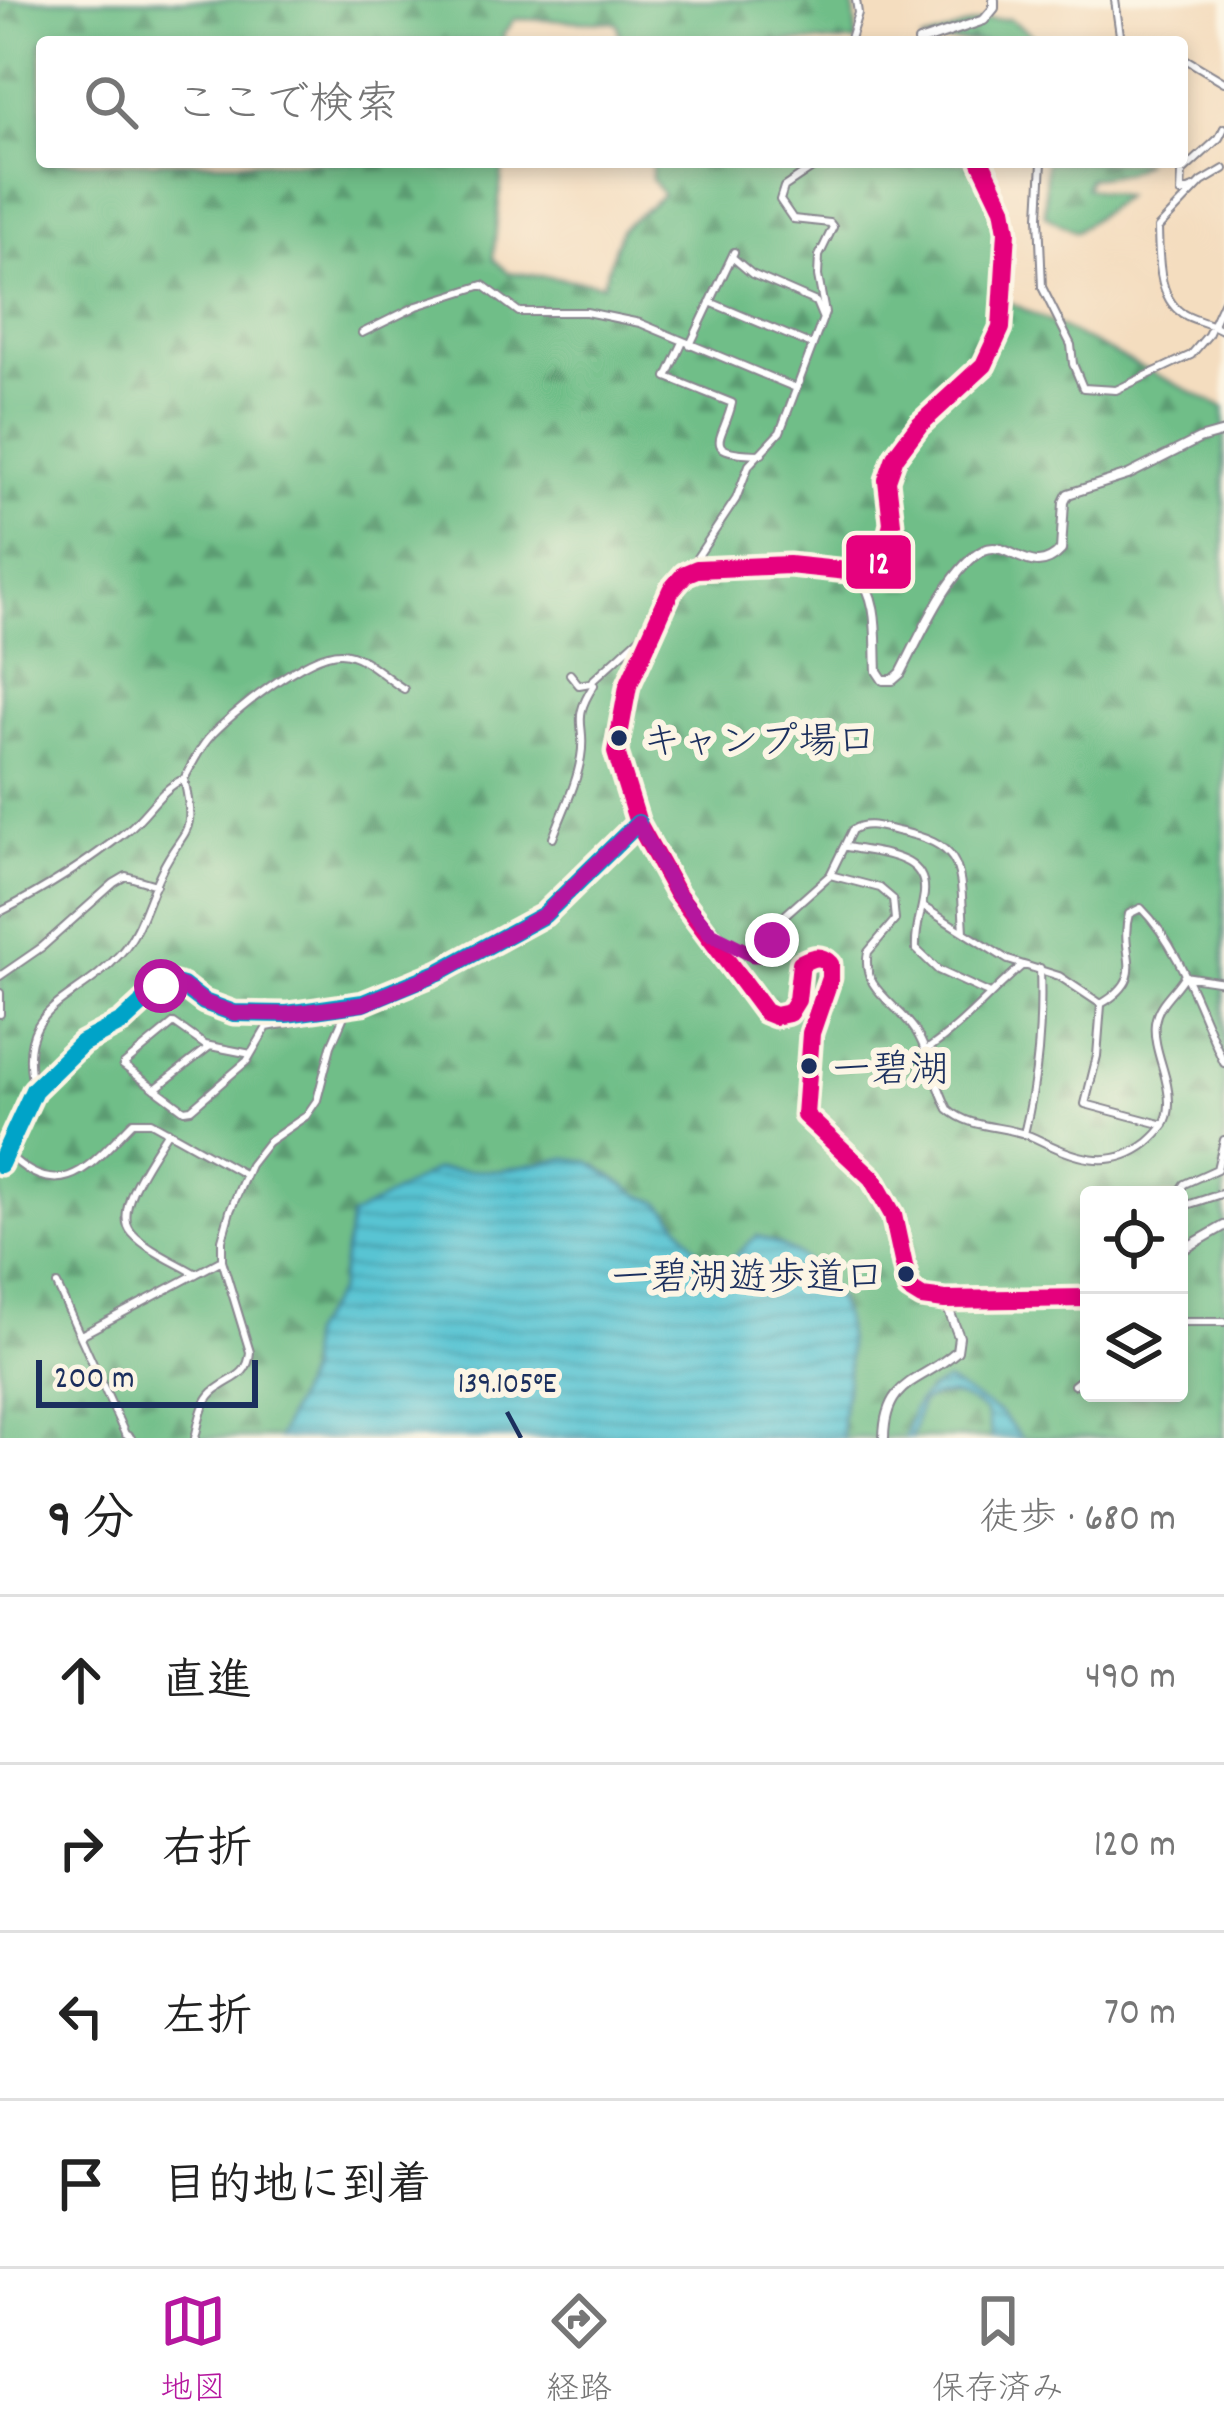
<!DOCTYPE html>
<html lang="ja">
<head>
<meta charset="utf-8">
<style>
	body { margin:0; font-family:Dekko,"Klee One",sans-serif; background:#f2f2f2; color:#222 }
	.controls { position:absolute; right:36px; bottom:36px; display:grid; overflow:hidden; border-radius:12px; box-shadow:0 6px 18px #0003 }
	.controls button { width:108px; height:108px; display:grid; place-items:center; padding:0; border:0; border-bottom:3px solid #e0e0e0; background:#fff; color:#222; font:60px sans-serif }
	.scale { position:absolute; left:36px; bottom:30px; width:222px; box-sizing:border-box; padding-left:12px; border:6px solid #1b2f5e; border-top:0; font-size:33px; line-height:42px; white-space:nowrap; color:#1b2f5e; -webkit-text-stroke:9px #fcf5e5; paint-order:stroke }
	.stop { position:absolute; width:36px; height:36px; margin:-27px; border:9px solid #b5179e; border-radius:50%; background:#fff }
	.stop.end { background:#b5179e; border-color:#fff; box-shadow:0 3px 12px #0008 }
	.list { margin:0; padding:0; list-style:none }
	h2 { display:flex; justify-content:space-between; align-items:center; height:156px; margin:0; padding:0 48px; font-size:51px }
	h2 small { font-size:39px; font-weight:400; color:#767676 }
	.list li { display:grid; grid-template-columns:78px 1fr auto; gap:36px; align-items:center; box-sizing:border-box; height:168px; padding:0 48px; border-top:3px solid #e0e0e0 }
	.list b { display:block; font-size:45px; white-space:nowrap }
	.list em { font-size:39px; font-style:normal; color:#767676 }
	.icon { flex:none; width:66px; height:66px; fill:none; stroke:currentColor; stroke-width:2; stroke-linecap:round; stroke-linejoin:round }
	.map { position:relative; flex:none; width:1224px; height:1438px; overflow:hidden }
	.search { position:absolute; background:#fff; box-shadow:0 6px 18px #0003; left:36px; right:36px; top:36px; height:132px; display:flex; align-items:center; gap:30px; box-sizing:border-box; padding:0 42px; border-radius:12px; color:#767676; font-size:45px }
	.sheet { height:828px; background:#fff }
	nav { display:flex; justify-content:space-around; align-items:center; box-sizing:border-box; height:168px; border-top:3px solid #e0e0e0; background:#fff; font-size:33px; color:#767676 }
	nav a { display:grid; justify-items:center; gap:6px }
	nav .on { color:#b5179e }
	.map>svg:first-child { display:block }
</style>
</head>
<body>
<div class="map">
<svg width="1224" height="1438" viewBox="0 0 1224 1438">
	<defs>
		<pattern id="forest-firs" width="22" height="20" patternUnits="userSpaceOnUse" patternTransform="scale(3)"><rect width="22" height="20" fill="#70be88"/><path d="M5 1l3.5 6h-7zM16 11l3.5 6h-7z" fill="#5b9b72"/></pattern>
		<pattern id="water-rules" width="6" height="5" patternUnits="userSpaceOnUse" patternTransform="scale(3)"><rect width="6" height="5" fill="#59c4d3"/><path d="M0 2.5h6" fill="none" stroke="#49a0ae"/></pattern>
	</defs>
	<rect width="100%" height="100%" fill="#fcf5e5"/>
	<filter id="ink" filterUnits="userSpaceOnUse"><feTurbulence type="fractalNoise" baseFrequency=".00833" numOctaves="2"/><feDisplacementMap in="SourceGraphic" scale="24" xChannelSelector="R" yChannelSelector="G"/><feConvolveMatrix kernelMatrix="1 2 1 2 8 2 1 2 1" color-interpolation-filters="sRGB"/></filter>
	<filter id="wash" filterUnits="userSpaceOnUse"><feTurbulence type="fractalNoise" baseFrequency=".004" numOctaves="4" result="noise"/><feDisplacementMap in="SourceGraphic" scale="48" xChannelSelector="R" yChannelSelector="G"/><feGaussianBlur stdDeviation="2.7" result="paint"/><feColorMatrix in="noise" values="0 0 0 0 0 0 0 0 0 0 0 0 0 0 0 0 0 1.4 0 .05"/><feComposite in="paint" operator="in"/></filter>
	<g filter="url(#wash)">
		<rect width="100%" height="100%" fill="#f4ddbf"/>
		<path fill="url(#forest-firs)" stroke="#467673" stroke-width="3" fill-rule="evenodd" d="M 0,0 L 853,0 L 857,42 L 621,42 L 618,24 L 610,22 L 515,19 L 503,35 L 504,42 L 42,42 L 42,162 L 503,162 L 493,259 L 508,272 L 603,284 L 621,229 L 663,195 L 652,179 L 652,162 L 980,162 L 1007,238 L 991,293 L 1224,408 L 1224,1438 L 1021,1438 L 1001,1414 L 946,1382 L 927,1391 L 905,1438 L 843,1438 C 839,1420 845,1401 847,1382 C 854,1307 828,1259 757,1236 L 728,1262 L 705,1261 L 670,1212 L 658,1202 L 639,1195 L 596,1165 L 567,1158 L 500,1171 L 435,1170 L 351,1218 L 339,1290 L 308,1335 L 307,1372 L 278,1438 L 0,1438 ZM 1089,1195 L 1179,1195 L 1179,1393 L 1089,1393 Z
			M 1010,19 L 1042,42 L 920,42 L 984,20 Z
			M 1046,162 L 1145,162 L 1125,173 L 1089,178 L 1085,188 L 1124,196 L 1075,232 L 1045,215 Z
			M 960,1395 L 986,1412 L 992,1438 L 911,1438 L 921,1402 L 933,1396 Z"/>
		<path fill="url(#water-rules)" stroke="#3a7a98" stroke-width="3" d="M 567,1158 L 588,1161 L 639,1195 L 658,1202 L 670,1212 L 705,1261 L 728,1262 L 757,1236 C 824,1258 852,1301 848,1372 C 847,1394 839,1417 843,1438 L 278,1438 L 307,1372 L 308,1335 L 338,1291 L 351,1217 L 435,1170 L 500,1171 Z
			M 946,1381 L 1001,1414 L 1021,1438 L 992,1438 L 986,1412 C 962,1395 950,1388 921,1402 L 911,1438 L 905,1438 C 910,1408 919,1394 946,1381 Z"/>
	</g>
	<g filter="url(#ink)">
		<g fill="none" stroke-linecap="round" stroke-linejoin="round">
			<defs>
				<path id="street" d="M 1115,0 L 1121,42
					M 849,42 L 858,13 L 856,0
					M 1182,57 L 1224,82
					M 1042,162 L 1039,216 L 1042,287 L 1071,345 L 1073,364 L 1083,388 L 1116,390 L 1191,355 L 1208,335 L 1224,300
					M 1224,169 L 1202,182 L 1158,228 C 1159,257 1157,302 1187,316 C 1200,322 1212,324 1224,331
					M 1196,187 L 1181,193 L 1182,172 L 1219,138 L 1224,128
					M 732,257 L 752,274 L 816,302 L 823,319
					M 710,302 L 812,345
					M 362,333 L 417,306 L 483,285 L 519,312 L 586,312 L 640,323 L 796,388
					M 683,342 L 667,377 L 732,403 C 724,440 697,453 762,454
					M 690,345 L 734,252
					M 697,569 L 696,559 L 736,499 L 749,465 L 780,432 L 825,313 L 818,276 L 819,256 L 833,227 L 830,223 L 793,219 L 780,200 L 784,187 L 821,162
					M 570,674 L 579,685 L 590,683 L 653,625
					M 553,838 C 562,813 577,784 581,757 C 587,723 570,722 594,685 L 590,683
					M 847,847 C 879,854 933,854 923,900 C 920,918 915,930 916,949 L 938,970 L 988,993
					M 830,875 L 880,888 L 893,899 L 895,920 L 868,952 C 860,989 897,1003 915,1030 C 930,1053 935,1084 948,1109 C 973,1131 1006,1124 1035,1138 C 1074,1157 1109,1172 1147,1143 C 1160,1132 1169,1122 1169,1104 C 1170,1077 1152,1049 1155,1023 C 1158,1002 1174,993 1184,976
					M 922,906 L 1008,960 L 1059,976 L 1101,1004
					M 0,912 C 46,889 88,862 128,830 C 147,815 162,787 184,779 C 192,765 198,751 208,739 C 230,714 306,653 340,653 C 363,653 385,678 404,689
					M 711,935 L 753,955 L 761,955 L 785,915 L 830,875 L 852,830 C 867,821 880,827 897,831 C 967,845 960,869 964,932
					M 0,976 L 42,947 L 114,883 L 126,876 L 156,885
					M 1184,976 L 1224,982
					M 0,993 L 0,1014
					M 1101,1004 C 1151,975 1117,955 1129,914 L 1141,908 C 1181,948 1200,1013 1224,1063
					M 1101,1005 L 1097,1056 L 1085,1104 L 1164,1125
					M 925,1051 C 962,1027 989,993 1023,965
					M 251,1054 L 205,1045 L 174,1023 L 123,1065 L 184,1110 L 191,1109 L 247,1061 L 267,1027 L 315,1018 L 318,1011
					M 155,1089 L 209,1047
					M 34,1090 C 13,1003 74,1006 120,954 C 141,931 147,900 161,872 C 183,826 198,839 184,779
					M 168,1131 C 155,1153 111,1210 132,1233 C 147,1250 176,1262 196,1274
					M 1024,1134 C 1038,1077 1042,1026 1040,968
					M 7,1153 C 62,1208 92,1163 133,1122 L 151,1122 L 244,1174
					M 1177,1195 L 1184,1184 L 1217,1169 L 1224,1140
					M 1179,1203 L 1187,1205 L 1224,1193
					M 57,1285 L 125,1434 L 131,1438
					M 1179,1322 L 1224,1322
					M 81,1335 L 222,1260
					M 1074,1385 L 1089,1373
					M 195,1438 C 199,1423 201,1403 213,1392 C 230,1377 248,1378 250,1352 L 222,1260 L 222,1240 L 230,1211 L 250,1165 L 268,1142 L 306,1116 L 317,1100 L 331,1046 L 347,1009"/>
				<path id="secondary" d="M 919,42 L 984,20 L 994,8 L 994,0
					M 981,162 L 1003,208 L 1007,231 L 1001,328 L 984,365 L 919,425 L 895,457 L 887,480 L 892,523 L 885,554 L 878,563 L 857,572 L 789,565 L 697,569 L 685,574 L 671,590 L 628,686 L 616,752 L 638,823 L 676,892 L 765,1012 L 775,1016 L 789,1013 L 797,1000 L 801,963 C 813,957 820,954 830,964 L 830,978 L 811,1033 L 805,1115 L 872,1178 L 893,1215 L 909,1289 L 922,1297 L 945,1300 L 1089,1298
					M 857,572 C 880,601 875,635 877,671 L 883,680 L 893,680 L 901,673 C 918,641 950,566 984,550 C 1008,538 1032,582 1061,550 L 1064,502 L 1068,494 L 1128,475 L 1199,439 L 1224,432
					M 0,1164 L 34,1090 L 82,1043 L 122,1022 L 161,986 L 172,983 L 183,986 L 204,1002 L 234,1013 L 287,1014 L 363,1003 L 439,972 L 544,915 L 638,823
					M 1179,1252 L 1224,1226
					M 884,1438 C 885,1378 922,1383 957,1351 L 959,1337 L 945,1300"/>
			</defs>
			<use href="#street" stroke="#88868e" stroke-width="10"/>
			<use href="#secondary" stroke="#88868e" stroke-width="12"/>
			<use href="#street" stroke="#fff" stroke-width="6"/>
			<use href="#secondary" stroke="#fff" stroke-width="8"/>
			<defs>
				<path id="bus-1" d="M 981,162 L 1003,208 L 1007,231 L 1001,328 L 984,365 L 919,425 L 895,457 L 887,480 L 892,523 L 885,554 L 878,563 L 857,572 L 789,565 L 697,569 L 685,574 L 671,590 L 628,686 L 616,752 L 638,823 L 676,892 L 765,1012 L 775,1016 L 789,1013 L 797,1000 L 801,963 C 813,957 820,954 830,964 L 830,978 L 811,1033 L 805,1115 L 872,1178 L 893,1215 L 909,1289 L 922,1297 L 945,1300 L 1089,1298"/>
				<path id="bus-2" d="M 0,1164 L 34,1090 L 82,1043 L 122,1022 L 161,986 L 172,983 L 183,986 L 204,1002 L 234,1013 L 287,1014 L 363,1003 L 439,972 L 544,915 L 638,823"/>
			</defs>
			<use href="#bus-1" stroke="#fcf5e5" stroke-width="27"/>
			<use href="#bus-2" stroke="#fcf5e5" stroke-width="27"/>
			<use href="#bus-1" stroke="#e5007d" stroke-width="18"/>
			<use href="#bus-2" stroke="#01a3c8" stroke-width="18"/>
		</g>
	</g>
	<g fill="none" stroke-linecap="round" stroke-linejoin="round" filter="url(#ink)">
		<path stroke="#b5179e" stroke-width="15" d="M 161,986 L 172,982 L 183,986 L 204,1002 L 234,1013 L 287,1014 L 363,1004 L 440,972 L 544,915 L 638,823 L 676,892 L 711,934 L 753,955 L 761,955 L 772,940"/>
	</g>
	<path fill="none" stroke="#1b2f5e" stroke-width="4.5" d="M 507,1412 L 521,1438"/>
	<g fill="#1b2f5e" stroke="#fcf5e5" stroke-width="4.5">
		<circle cx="619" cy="738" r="10"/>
		<circle cx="809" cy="1066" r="10"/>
		<circle cx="906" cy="1274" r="10"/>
	</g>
	<g text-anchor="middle" stroke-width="12" stroke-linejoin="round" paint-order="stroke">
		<g font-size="39" fill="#1b2f5e" stroke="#fcf5e5" text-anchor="start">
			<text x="642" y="753">キャンプ場口</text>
			<text x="832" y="1081">一碧湖</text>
			<text x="884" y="1289" text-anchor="end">一碧湖遊歩道口</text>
		</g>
	</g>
	<g font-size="30" text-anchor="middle" fill="#1b2f5e" stroke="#fcf5e5" stroke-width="12" stroke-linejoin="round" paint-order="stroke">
		<text x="507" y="1392">139.105°E</text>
	</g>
	<rect stroke="#fcf5e5" stroke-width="4.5" x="844" y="533" width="69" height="58" rx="12" fill="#e5007d"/>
	<g font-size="33" text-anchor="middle" font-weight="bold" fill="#fff">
		<text x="879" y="573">12</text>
	</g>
</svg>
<div class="controls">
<button><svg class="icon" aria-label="locate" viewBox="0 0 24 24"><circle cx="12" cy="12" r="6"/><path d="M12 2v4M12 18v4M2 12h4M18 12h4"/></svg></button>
<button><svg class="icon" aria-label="layers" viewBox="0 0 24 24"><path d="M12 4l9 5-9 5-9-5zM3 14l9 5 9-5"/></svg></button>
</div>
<div class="scale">200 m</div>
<div class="stop" style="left:161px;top:986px"></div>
<div class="stop end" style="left:772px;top:940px"></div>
<div class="search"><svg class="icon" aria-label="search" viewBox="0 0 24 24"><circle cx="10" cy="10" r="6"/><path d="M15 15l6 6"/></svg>ここで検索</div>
</div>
<section class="sheet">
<h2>9 分<small>徒歩 · 680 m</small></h2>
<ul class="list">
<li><svg class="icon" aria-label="ahead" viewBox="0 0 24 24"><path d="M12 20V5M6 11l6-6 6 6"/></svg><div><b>直進</b></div><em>490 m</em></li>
<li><svg class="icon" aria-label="right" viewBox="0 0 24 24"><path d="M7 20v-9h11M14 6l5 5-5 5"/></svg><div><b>右折</b></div><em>120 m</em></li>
<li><svg class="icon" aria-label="left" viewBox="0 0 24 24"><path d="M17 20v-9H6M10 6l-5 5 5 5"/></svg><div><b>左折</b></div><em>70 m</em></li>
<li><svg class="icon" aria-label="arrive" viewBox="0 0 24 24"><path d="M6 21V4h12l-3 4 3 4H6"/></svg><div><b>目的地に到着</b></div></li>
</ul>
</section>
<nav>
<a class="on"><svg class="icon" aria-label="map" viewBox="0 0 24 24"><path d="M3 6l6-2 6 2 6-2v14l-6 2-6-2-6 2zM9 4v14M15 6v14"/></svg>地図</a>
<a><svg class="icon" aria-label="directions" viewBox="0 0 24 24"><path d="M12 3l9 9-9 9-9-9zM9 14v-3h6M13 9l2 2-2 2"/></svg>経路</a>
<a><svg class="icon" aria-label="saved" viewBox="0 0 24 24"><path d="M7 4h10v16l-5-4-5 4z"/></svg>保存済み</a>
</nav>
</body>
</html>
